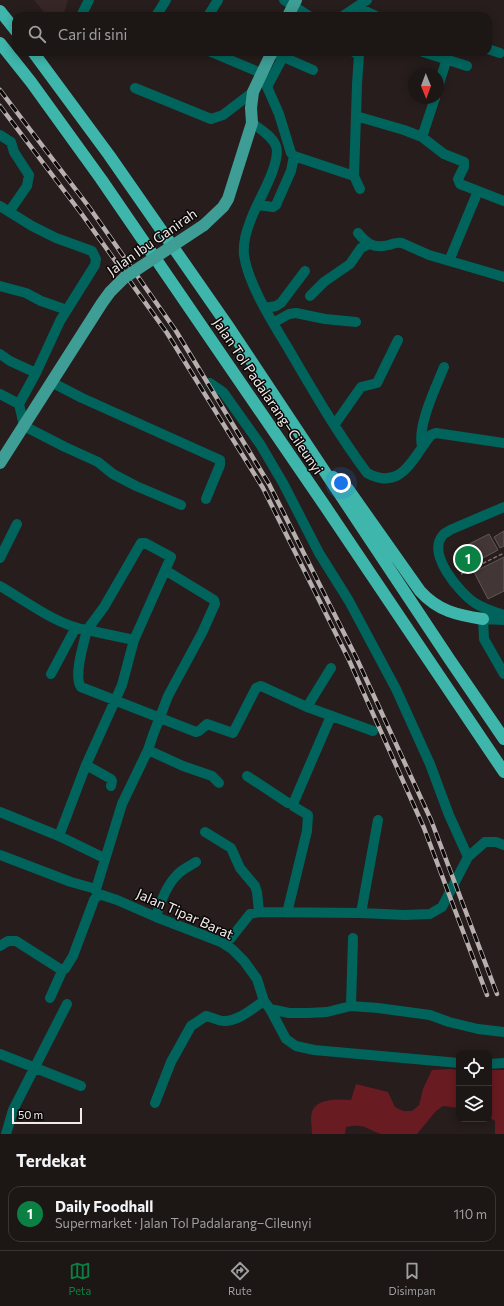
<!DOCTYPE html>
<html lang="id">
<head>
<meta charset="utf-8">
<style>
	body { margin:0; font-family:Commissioner,sans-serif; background:#251f1e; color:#f1f3f6 }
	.controls { position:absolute; right:12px; bottom:12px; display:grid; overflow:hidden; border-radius:8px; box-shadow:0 2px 10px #0003 }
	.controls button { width:36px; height:36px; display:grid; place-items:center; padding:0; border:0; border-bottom:1px solid #3a3534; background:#1c1615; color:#f1f3f6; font:20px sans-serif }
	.compass { position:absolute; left:408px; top:68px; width:36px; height:36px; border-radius:50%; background:#1c1615; box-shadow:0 2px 10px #0003; rotate:179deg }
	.scale { position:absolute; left:12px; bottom:10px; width:70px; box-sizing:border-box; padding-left:4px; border:2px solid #f1eae9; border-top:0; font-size:11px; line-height:14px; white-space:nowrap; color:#f1eae9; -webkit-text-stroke:3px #0c0808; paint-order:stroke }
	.you { position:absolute; left:341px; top:483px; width:14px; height:14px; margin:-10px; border:3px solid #fff; border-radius:50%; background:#1a73e8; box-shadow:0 0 0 6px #1a73e833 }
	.badge { display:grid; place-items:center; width:26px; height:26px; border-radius:50%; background:#0b8043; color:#fff; font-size:13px; font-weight:700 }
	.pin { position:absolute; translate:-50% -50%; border:2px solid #fff; box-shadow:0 1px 4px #0006 }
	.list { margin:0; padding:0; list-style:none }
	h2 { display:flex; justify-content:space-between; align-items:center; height:52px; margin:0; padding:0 16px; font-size:17px }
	h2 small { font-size:13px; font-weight:400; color:#a09fa0 }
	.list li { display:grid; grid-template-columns:26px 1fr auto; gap:12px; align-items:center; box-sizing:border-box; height:56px; margin:0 8px 8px; padding:0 8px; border:1px solid #3a3534; border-radius:12px }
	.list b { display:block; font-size:15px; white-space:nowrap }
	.list p { margin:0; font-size:13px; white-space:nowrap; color:#a09fa0 }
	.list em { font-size:13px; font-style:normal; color:#a09fa0 }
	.icon { flex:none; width:22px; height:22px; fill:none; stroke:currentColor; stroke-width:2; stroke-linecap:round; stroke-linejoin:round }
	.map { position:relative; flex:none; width:504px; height:1134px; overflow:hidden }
	.search { position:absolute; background:#1c1615; box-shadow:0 2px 10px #0003; left:12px; right:12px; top:12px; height:44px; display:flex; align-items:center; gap:10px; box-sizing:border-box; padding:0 14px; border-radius:12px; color:#a09fa0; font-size:15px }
	.sheet { height:116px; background:#1c1615 }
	nav { display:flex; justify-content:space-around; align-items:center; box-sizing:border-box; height:56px; border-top:1px solid #3a3534; background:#1c1615; font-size:11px; color:#a09fa0 }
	nav a { display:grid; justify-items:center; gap:2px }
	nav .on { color:#0b8043 }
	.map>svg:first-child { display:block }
</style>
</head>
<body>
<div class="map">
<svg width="504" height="1134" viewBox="0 0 504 1134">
	<rect width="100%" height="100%" fill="#261d1c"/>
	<path fill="#362625" d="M 34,0 L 68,0 L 63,16 L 47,16 Z"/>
	<path fill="#681b20" d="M 451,1069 L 459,1070 L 459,1108 L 443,1106 L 436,1111 L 417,1134 C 407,1134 390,1134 381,1134 C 366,1129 365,1123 346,1127 L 345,1134 L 312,1134 C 312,1127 310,1118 312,1112 C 316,1098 340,1099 351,1100 L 356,1084 L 388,1092 L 395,1107 L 403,1111 L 412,1111 L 419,1105 L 423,1089 L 432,1070 Z
		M 489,1070 L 504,1070 L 504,1134 L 495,1134 L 495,1121 L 489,1117 Z"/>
	<path fill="#423736" stroke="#625656" d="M 504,531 L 504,546 L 500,548 L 494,537 Z
		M 489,534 L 498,550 L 470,565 L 461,548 Z
		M 504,557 L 504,591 L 488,599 L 474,572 Z"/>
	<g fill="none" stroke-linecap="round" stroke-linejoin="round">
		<path stroke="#7b7271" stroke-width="1.5" stroke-dasharray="4 2" stroke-linecap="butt" d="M 461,574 L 504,553"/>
		<path stroke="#00645c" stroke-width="10" d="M 284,0 L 309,16
			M 357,7 L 376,16
			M 81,16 L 89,0
			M 156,16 L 166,0
			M 208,16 L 218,0
			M 343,16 L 367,0
			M 488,49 L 500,53
			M 211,52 L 261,73 L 279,114 L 291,153 L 294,156 L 354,176
			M 272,52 L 313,70
			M 354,52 L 359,55 L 357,84 L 356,116 L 404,130 L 422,137 L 444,154 L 464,162 L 464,167 L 458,179 L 460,184 L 504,201
			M 423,52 L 467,66
			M 267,87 L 283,57
			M 438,87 L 449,52
			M 135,88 L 211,119 L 223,115 L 253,92
			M 356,116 L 354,176 L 360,189
			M 252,123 C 260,129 272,136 276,146 C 282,164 255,205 250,222 C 246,232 243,245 244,255 C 248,284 273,323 288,348 C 313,391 338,434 367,473 C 402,492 413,457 431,435 L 436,433 L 504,443
			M 0,135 L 11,142 L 14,152 L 29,175 L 27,186 L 9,212
			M 422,137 L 435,98
			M 258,205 L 273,207 L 276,205 L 291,171 L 294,156
			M 0,206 L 32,226 L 56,238 L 92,251 L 96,259 L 95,265 L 60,321 L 36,373 L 19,404
			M 358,233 C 367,244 374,249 389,245 C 394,243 397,242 402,243 L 429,255 L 504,277
			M 449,261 L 478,191
			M 0,286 L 26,293 L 41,301 L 67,310
			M 310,296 L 324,282 L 350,264 L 361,248 L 369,244
			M 265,308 L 276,306 L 281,303 L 305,271
			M 273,323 L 289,314 L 296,313 L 325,319 L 356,322
			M 0,354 L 10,361 L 36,373
			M 51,382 L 82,398 L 220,460 L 220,465 L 206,499
			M 210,383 L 223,392 L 260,444 L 283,483 L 319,553 L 349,601 L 396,689 L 430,764 L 449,815 L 468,857
			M 0,394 L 19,404 L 24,426 L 65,447 L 98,462 L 113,474 L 136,486 L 181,505
			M 335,424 L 361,387 L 377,383 L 398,340
			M 422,446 C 417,426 436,387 444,367
			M 504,507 L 450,530 C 448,532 444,533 443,535 C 426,554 460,593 475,603 C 484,609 494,612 504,615
			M 141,543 L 145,543 L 171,557 L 134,640 L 87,630 L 104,607 Z
			M 0,558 L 17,524
			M 0,586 C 26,601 58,626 87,630 C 84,643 73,676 81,687 L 196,732 L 199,731 L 207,724 L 233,733 L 256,688 L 261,686 L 307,707 L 373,731
			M 504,620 L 483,619 L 484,639 L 504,674
			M 51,674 L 75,629
			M 307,707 L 331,668
			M 148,750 L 183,766 L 212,776 L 219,783
			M 86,765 L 111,779 L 112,781 L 111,786
			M 247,776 L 288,803 L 293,804 L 331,716
			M 0,812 L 59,836 L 104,858
			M 205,832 L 231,848 L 240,868 L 255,886 L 257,892 L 259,912
			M 59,836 L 86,765 L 122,685 L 134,640
			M 0,855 L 71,882 L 96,889 L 97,894
			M 96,889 L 122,804 L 148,750 L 153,735 L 168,696 L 202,633 L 215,604 L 214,600 L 165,570
			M 287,913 L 307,831 L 308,815 L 293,806 L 293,804
			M 361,913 L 378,820
			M 156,917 C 160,903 166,886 177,875 C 182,869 190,866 196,862
			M 221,942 L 231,938 L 250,914 L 259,912 L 361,913 L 405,915 L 430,914 L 442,907 L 468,857 L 485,842 L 496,842 L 504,845
			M 0,946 L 8,941 L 16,941 L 60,969 L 65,969 L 73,956 L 94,900 L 97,896 L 102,895 L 117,900 L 156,917 L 221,942 L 232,949 L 244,961 L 257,979 L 264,1001 L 270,1009 L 286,1039 L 296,1046 L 314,1050 L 459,1063
			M 50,998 L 63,969
			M 351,1006 L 353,938
			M 270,1009 L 289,1013 L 308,1013 L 327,1012 L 351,1006 L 378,1008 L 430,1015 L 449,1022 L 478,1029 L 504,1032
			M 0,1054 L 81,1086
			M 489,1064 L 504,1063
			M 155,1103 L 171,1062 L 191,1026 L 206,1016 C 212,1017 218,1021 224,1021 C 239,1021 253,1008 264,1001
			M 6,1134 L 13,1110 L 67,1004"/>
		<path stroke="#3e9d94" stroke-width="12" d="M 288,16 L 296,0
			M 204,225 L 223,207 L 228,199 L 252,123 L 251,108 L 253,92 L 272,52
			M 0,463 L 102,303 L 110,292 L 124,278"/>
		<path stroke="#3eb6ab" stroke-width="12" d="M 0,11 L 16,31
			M 0,43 L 31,82 L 101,179 L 325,506 L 504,772
			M 33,52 L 109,155 L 228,326 L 450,660 L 504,739
			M 333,477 L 348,489 L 420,591 C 438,611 457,615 483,619"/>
		<defs>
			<path id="rail" d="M 0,90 L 89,207 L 176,331 L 269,484 L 356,657 L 431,820 L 497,994
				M 0,106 L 81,213 L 167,333 L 263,488 L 349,660 L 424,828 L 487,995"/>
		</defs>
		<use href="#rail" stroke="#b6afae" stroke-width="4.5"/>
		<use href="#rail" stroke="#0c0808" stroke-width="3" stroke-dasharray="9" stroke-linecap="butt"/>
		<path stroke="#3e9d94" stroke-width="12" d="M 124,278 L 204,225"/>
	</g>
	<g text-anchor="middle" stroke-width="3" stroke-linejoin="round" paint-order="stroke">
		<g font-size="14" fill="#f1eae9" stroke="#0c0808">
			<text transform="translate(152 242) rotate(-35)" y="5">Jalan Ibu Ganirah</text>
			<text transform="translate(268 396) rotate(56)" y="5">Jalan Tol Padalarang–Cileunyi</text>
			<text transform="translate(185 914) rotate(24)" y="5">Jalan Tipar Barat</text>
		</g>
	</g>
</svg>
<div class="controls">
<button><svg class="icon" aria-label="locate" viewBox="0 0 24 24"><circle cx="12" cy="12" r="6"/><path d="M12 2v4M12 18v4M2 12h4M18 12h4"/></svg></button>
<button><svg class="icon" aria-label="layers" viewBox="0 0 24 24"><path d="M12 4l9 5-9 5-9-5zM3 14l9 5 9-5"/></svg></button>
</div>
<svg class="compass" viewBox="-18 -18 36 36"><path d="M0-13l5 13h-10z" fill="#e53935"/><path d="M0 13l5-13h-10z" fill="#a09fa0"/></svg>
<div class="scale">50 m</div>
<div class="you"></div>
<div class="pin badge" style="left:468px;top:559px">1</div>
<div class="search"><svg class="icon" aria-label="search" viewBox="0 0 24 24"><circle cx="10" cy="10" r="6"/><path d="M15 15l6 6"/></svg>Cari di sini</div>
</div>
<section class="sheet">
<h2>Terdekat<small></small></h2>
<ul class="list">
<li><span class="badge">1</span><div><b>Daily Foodhall</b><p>Supermarket · Jalan Tol Padalarang–Cileunyi</p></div><em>110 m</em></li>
</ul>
</section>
<nav>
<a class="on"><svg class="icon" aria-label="map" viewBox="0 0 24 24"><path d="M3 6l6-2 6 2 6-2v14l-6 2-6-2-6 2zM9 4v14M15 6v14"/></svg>Peta</a>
<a><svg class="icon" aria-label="directions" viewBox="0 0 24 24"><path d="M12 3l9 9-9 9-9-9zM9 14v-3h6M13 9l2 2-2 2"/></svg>Rute</a>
<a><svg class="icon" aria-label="saved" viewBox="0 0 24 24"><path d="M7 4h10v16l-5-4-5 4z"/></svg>Disimpan</a>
</nav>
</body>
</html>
